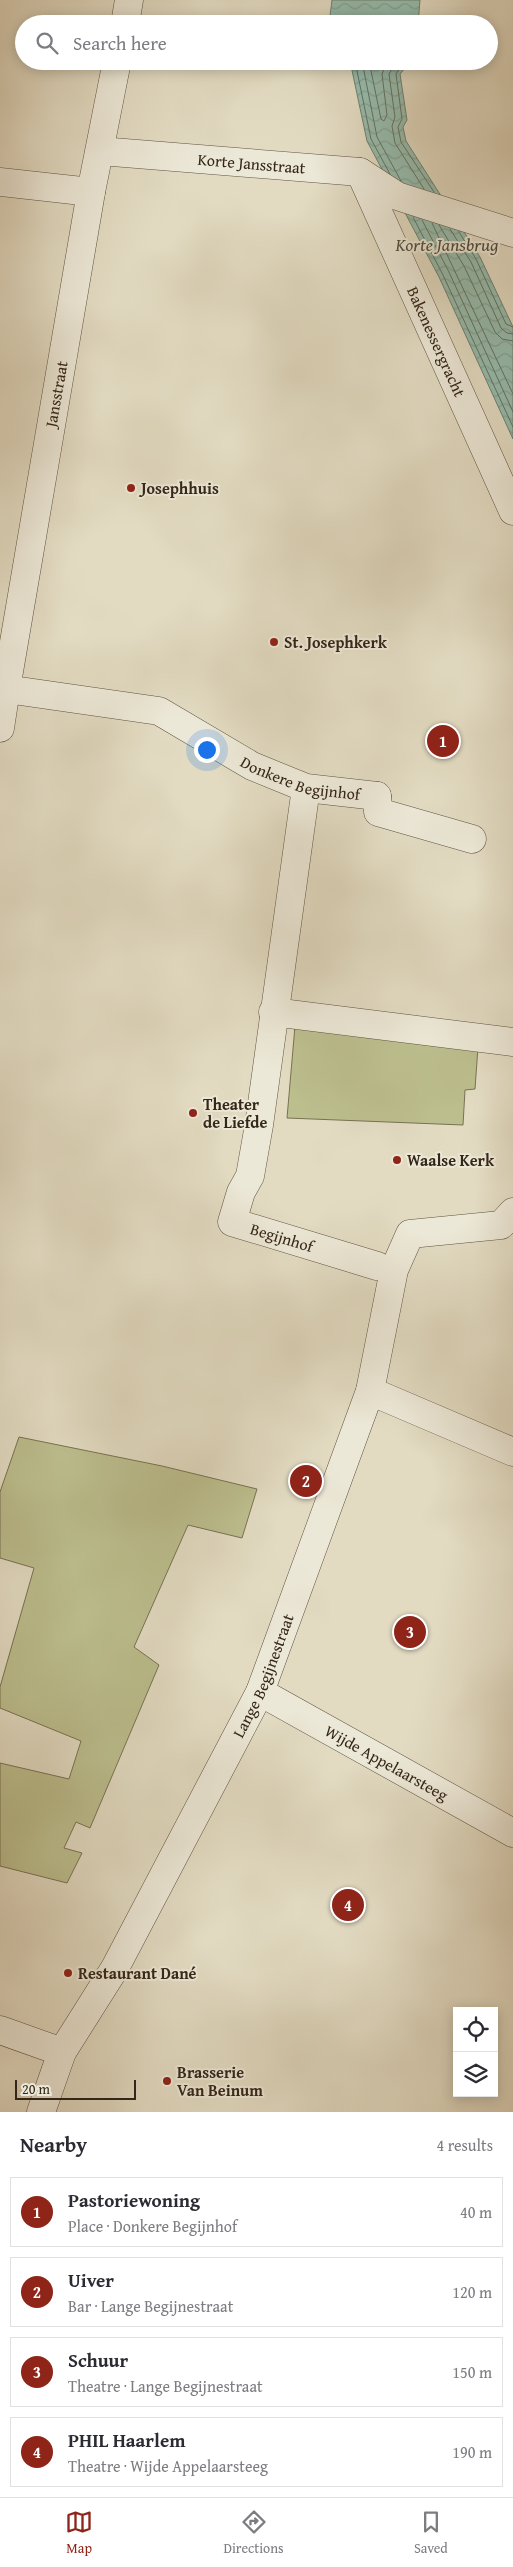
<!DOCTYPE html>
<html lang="en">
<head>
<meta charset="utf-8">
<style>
	body { margin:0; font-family:"Gentium Book Plus",serif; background:#f2f2f3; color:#2b2b33 }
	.controls { position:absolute; right:15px; bottom:15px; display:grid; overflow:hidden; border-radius:0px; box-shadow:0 2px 12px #0003 }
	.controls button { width:45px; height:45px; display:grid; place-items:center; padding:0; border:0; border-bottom:1px solid #e1e1e2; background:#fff; color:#2b2b33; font:25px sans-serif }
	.scale { position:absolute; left:15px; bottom:12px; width:121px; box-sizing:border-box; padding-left:5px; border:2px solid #342618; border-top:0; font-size:14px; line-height:18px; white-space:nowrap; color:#342618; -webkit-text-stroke:4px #ece8d7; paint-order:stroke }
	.you { position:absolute; left:206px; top:749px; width:18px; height:18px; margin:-12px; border:4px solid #fff; border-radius:50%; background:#1a73e8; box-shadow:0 0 0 8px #1a73e833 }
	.badge { display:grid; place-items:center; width:32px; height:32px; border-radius:50%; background:#8f2418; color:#fff; font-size:16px; font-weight:700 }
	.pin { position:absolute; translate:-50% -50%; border:2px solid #fff; box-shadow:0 1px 5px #0006 }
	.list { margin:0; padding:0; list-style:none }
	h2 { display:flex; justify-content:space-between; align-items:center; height:65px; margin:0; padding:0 20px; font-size:21px }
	h2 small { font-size:16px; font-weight:400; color:#7c7c81 }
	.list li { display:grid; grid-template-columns:32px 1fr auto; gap:15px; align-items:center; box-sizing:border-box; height:70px; margin:0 10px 10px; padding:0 10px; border:1px solid #e1e1e2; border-radius:0px }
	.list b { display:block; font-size:19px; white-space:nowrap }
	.list p { margin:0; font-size:16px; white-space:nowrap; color:#7c7c81 }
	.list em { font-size:16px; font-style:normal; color:#7c7c81 }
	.icon { flex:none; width:28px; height:28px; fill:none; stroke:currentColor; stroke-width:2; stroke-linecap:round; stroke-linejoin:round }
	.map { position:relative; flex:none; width:513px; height:2112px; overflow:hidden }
	.search { position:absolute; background:#fff; box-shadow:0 2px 12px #0003; left:15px; right:15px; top:15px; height:55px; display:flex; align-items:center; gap:12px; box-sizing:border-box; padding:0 18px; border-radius:28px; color:#7c7c81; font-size:19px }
	.sheet { height:385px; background:#fff }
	nav { display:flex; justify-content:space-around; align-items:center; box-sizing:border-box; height:70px; border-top:1px solid #e1e1e2; background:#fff; font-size:14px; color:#7c7c81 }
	nav a { display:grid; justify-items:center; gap:2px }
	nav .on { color:#8f2418 }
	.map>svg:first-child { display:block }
</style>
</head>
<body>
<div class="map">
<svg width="513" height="2112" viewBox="0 0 513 2112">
	<defs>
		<pattern id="water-waves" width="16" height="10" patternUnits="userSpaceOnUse" patternTransform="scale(1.25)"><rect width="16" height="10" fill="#96bcad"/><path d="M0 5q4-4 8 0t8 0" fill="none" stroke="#82a194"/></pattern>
	</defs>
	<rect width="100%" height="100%" fill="#e2dbc2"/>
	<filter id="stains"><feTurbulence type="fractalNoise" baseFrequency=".004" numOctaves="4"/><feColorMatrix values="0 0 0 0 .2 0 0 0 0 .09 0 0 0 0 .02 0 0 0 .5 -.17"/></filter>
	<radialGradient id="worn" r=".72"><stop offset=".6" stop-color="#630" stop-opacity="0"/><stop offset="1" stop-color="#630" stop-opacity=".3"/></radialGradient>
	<path fill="#bcbe8e" stroke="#787253" d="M 295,1026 L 478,1047 L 475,1089 L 465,1090 L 463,1125 L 287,1118 Z
		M 19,1437 L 162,1466 L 257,1489 L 242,1538 L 188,1525 L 134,1647 L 159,1665 L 90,1828 L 76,1822 L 64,1848 L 82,1853 L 67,1883 L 0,1866 L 0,1763 L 69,1779 L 81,1741 L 0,1708 L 0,1687 L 34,1568 L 0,1558 L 0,1492 Z"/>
	<path fill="url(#water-waves)" stroke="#6f8071" d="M 332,0 L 420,0 L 418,24 L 329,24 Z
		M 350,61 L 411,61 L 400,74 L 407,120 L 403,127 L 406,141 L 480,257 L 513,327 L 513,439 L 439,277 L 367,141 Z"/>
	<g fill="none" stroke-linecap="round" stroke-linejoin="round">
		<path stroke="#657162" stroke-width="1" d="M 355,61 L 371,139 L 390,174
			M 362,61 L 377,137 L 401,181
			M 369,61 L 381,119 L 384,121 L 387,115 L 382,74 L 387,61
			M 397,61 L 389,74 L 395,117 L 392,126 L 395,143 L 424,189
			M 405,61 L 396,74 L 402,119 L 398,127 L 401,142 L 434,192
			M 413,217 L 443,275 L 513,427
			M 422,220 L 449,272 L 513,412
			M 432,223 L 513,394
			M 439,225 L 464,266 L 495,332 L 502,339 L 513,341
			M 450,229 L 471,262 L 501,328 L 507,333 L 513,334
			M 459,232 L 476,259 L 506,324 L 513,327"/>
		<defs>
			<g id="pedestrian">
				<path d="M 0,728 L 6,689"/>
				<path d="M 377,796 L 378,812 L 472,839"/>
				<path d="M 370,1391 L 513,1452"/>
				<path id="s1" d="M 260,1692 L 513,1833"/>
				<path d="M 0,2030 L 62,2052"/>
				<path id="s2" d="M 41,2112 L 62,2052 L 115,1968 L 260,1692 L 370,1391 L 394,1270 L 410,1234 L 501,1225 L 513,1212"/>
			</g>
			<g id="minor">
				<path d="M 125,24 L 129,0"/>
				<path id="s3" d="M 117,61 L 91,192 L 6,689 L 159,711 L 252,766 L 306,788 L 377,796"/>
				<path id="s4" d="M 100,151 L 360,172 L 397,196 L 513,233"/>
				<path id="s5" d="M 360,172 L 513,511"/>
				<path d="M 0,182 L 91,192"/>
				<path id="s6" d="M 306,788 L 259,1125 L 250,1176 L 241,1192 L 232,1222 L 377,1266"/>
				<path d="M 273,1012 L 513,1042"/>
			</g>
		</defs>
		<use href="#pedestrian" stroke="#605342" stroke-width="29"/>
		<use href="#minor" stroke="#605342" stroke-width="29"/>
		<use href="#pedestrian" stroke="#ece8d7" stroke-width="28"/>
		<use href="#minor" stroke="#ece8d7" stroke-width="28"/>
	</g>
	<g fill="#8f2418" stroke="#ece8d7" stroke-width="2">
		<circle cx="131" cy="488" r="5"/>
		<circle cx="274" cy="642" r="5"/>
		<circle cx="193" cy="1113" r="5"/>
		<circle cx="397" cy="1160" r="5"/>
		<circle cx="68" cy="1973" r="5"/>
		<circle cx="167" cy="2081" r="5"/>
	</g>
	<g text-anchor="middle" stroke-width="4" stroke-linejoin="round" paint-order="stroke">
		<g font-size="16" fill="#342618" stroke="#ece8d7">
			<text dy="6" stroke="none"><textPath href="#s4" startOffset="152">Korte Jansstraat</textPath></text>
			<text dy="6" stroke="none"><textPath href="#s5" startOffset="186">Bakenessergracht</textPath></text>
			<text transform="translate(56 394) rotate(-80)" y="6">Jansstraat</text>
			<text dy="6" stroke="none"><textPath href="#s3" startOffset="951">Donkere Begijnhof</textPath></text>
			<text dy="6" stroke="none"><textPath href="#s6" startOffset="494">Begijnhof</textPath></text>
			<text dy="6" stroke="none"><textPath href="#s2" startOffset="491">Lange Begijnestraat</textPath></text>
			<text dy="6" stroke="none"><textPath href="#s1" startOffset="145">Wijde Appelaarsteeg</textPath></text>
		</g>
		<g font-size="16" font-weight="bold" fill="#342618" stroke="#ece8d7" text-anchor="start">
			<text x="141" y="494">Josephhuis</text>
			<text x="284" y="648">St. Josephkerk</text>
			<text x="203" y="1110">Theater<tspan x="203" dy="18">de Liefde</tspan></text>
			<text x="407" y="1166">Waalse Kerk</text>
			<text x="78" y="1979">Restaurant Dané</text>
			<text x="177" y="2078">Brasserie<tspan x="177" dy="18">Van Beinum</tspan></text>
		</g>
		<g font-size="18" font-style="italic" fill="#4c4c3d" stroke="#ece8d7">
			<text x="447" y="251">Korte Jansbrug</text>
		</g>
	</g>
	<rect width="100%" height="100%" filter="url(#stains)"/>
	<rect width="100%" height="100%" fill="url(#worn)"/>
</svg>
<div class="controls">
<button><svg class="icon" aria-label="locate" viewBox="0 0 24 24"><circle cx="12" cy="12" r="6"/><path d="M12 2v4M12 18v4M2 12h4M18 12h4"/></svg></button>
<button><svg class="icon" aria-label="layers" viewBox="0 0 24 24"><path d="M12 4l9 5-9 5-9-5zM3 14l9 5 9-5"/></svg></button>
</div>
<div class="scale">20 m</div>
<div class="you"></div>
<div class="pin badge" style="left:443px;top:741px">1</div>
<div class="pin badge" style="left:306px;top:1481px">2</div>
<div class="pin badge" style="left:410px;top:1632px">3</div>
<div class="pin badge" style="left:348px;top:1905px">4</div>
<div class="search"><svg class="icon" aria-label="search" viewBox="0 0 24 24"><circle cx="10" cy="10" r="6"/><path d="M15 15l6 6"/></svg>Search here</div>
</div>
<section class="sheet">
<h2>Nearby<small>4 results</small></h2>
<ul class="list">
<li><span class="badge">1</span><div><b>Pastoriewoning</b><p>Place · Donkere Begijnhof</p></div><em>40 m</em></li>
<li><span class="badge">2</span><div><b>Uiver</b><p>Bar · Lange Begijnestraat</p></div><em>120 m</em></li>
<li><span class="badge">3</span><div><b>Schuur</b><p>Theatre · Lange Begijnestraat</p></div><em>150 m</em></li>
<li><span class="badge">4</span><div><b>PHIL Haarlem</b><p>Theatre · Wijde Appelaarsteeg</p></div><em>190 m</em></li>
</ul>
</section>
<nav>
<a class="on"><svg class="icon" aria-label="map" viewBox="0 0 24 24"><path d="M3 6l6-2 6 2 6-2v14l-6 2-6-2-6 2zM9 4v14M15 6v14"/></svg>Map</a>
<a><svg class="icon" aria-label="directions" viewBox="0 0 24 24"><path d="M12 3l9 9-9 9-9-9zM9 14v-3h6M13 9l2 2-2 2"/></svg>Directions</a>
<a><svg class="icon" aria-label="saved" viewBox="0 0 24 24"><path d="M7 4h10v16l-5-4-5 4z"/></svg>Saved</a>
</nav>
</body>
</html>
